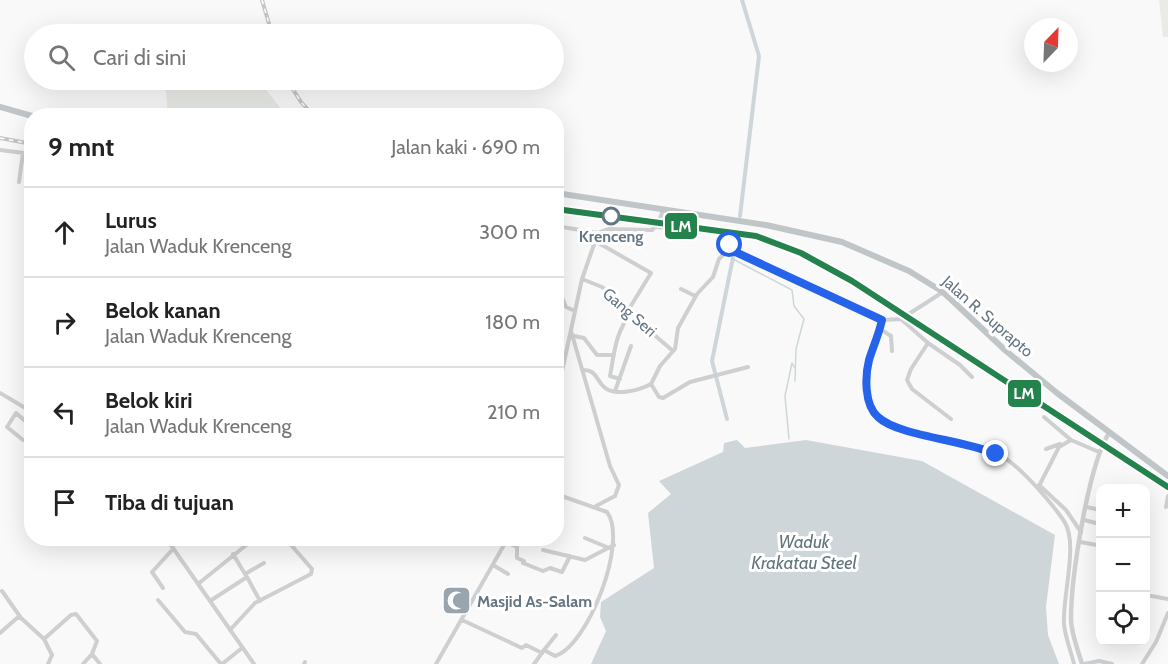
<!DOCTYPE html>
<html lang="id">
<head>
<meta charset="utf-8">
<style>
	body { margin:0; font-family:Cabin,sans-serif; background:#f2f2f2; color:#222 }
	.controls { position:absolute; right:18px; bottom:18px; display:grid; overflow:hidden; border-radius:12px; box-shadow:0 6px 24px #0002 }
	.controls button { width:54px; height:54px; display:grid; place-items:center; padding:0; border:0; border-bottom:2px solid #e0e0e0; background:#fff; color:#222; font:30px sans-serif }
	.compass { position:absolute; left:1024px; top:18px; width:54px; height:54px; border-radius:50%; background:#fff; box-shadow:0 6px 24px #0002; rotate:23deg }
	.stop { position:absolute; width:18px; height:18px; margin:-14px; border:4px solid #2563eb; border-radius:50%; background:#fff }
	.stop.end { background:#2563eb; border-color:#fff; box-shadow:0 2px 6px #0008 }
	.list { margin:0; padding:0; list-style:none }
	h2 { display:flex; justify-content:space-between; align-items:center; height:78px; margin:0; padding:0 24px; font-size:26px }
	h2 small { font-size:20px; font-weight:400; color:#767676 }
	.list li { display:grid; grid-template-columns:39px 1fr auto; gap:18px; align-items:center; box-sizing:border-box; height:90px; padding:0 24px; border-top:2px solid #e0e0e0 }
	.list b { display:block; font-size:22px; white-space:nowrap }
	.list p { margin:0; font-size:20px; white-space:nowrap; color:#767676 }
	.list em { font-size:20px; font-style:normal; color:#767676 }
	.icon { flex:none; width:33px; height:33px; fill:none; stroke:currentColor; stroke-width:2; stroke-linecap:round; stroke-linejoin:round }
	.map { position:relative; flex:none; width:1168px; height:664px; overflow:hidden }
	.search { position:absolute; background:#fff; box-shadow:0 6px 24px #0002; left:24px; top:24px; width:540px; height:66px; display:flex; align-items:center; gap:15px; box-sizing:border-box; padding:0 21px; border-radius:33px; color:#767676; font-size:22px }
	.panel { position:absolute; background:#fff; box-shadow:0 6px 24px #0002; left:24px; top:108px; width:540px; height:438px; border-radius:24px }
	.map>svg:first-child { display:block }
</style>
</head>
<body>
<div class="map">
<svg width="1168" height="664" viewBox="0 0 1168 664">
	<rect width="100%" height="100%" fill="#f9f9f9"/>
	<path fill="#e8ebe6" d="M 1159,0 L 1168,0 L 1168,37 L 1163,37 Z
		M 165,80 L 248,80 L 263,86 L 286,115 L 168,115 Z"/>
	<path fill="#ced6d9" d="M 737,440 L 745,448 L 806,440 L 922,461 L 1055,535 L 1046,607 L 1048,635 L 1059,664 L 591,664 L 606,631 L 600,617 L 601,602 L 654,568 L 648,513 L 671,494 L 659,481 L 723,452 L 724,443 Z"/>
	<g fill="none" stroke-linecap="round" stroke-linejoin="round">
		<path stroke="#ced6d9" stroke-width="1.5" d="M 733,259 L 792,290 L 794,306 L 804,319 L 796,349 L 795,381
			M 789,439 L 785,396 L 792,363 L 794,367"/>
		<path stroke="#ced6d9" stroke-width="4" d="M 740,216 L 759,56 L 742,0
			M 727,419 L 712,361 L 736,243"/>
		<path stroke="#d4d8dc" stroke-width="4" stroke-dasharray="4 2" stroke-linecap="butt" d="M 732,239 L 735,228"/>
		<path stroke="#cecfd0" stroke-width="4" d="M 0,150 L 32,154
			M 19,182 L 23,153
			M 556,226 L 598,233
			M 657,227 L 702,232
			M 595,241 L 651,273 L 629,309
			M 729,249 L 732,239
			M 556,272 L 558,272
			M 582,279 L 602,287 L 638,315 L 638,321 L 673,351
			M 556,283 L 566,307 L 575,311
			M 681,289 L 695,296
			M 27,313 L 32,309
			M 901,319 L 943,292
			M 882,320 L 901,319 L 928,343 L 911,369 L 907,380 L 912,389 L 951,419
			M 880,329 L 891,336 L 892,351
			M 571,331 L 610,466 L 619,485 L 615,496 L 596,506
			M 574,336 L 584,338 L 597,355 L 614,355
			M 928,343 L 960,365 L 972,377
			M 583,370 C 597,370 596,380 604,387 C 615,397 640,390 651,384 L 660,366 L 675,349 L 678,328 L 697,294 L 713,277 L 719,259 L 729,249 L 882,320 C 875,347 858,381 871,409 C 884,436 976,439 1005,458 C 1024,471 1051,502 1064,521 C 1079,543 1062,597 1064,624 C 1065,637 1071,651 1074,664
			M 620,379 L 610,376 C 615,349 615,334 632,311
			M 651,384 L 659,397 L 663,398 L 690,382 L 748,367
			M 615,391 L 631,346
			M 0,393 L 32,412
			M 556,399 L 582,279 L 598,233 L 609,229 L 652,230 L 658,224 L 663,210
			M 1044,417 L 1071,440 L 1099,452
			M 23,440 L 7,427 L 16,413 L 32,427
			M 1046,449 L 1060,444
			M 1039,485 L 1066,510 L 1081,532
			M 1039,486 L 1059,447 L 1071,440
			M 1087,507 L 1100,510
			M 1166,507 L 1168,496
			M 1084,520 L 1100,524
			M 166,538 L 254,664
			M 585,538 L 609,548
			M 506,542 L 517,547 L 517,558 L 524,561 L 523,563 L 543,571 L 550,568 L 562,572 L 570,556
			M 1080,542 L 1097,545
			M 543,550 L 585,560 L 614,545
			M 233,554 L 245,574
			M 493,565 L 508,574
			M 247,577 L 245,574 L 264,563
			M 198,584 L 255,538
			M 163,588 L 152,572 L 173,549
			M 2,591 L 21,618
			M 1146,595 L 1168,599
			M 158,600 L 185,632 L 196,634 L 221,664
			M 210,601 L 247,577 L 260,601
			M 462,620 L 522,648 L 526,645 L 542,653
			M 230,630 L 255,603 L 311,574 L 312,569 L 285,538
			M 0,633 L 17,618 L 21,618 L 44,639 L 71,615 L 76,614 L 97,641 L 92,654 L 100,664
			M 44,639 L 52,655 L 48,664
			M 544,650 L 556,635
			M 83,664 L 92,654
			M 222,664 L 242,648
			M 304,664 L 305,662
			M 436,664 L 508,538
			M 534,664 L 544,650 L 555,656 C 587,647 629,542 607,512 L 556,494
			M 1084,664 L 1099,661 L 1112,664
			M 1142,664 L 1156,642 L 1168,613"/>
		<path stroke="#cecfd0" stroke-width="4.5" d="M 1082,664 C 1078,650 1071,633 1071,619 C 1071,578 1088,466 1109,433"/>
		<path stroke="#c0c6c8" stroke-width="6" d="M 0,107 L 32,116
			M 556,193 L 766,225 L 842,242 L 909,271 L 943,292 L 1006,351 L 1057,393 L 1168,476"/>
		<defs>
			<path id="rail" d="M 262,0 L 272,34
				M 287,80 L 301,102 L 314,116
				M 0,138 L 32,144
				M 556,211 L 755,238 L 800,255 L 861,287"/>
		</defs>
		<use href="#rail" stroke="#c3c5c6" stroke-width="4"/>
		<use href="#rail" stroke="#fff" stroke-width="1.5" stroke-dasharray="4.5" stroke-linecap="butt"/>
		<defs>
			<path id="rail-1" d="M 556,209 L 756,236 L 801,253 L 852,281 L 1168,487"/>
		</defs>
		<use href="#rail-1" stroke="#fff" stroke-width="10"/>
		<use href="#rail-1" stroke="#24824d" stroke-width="6"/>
	</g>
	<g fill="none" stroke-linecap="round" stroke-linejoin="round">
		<path stroke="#2563eb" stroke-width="8" d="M 730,245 L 729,249 L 882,320 C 879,334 873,347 869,360 C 865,376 864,405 878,417 C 898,436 965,440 996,454"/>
	</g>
	<defs>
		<symbol id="mosque-square" viewBox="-11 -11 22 22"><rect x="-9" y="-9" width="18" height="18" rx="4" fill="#99a4ac" stroke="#fff"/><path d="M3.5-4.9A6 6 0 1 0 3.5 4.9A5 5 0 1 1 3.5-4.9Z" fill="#fff"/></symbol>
	</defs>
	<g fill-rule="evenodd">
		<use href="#mosque-square" x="440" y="584" width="33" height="33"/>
	</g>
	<circle fill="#fff" stroke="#657683" stroke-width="3" cx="611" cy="216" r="8"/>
	<g text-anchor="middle" stroke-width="6" stroke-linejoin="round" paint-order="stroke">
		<g font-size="16" font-weight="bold" fill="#657683" stroke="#fff">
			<text x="611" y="242">Krenceng</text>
		</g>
		<g font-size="16" fill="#657683" stroke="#fff">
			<text transform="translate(630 312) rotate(41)" y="6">Gang Seri</text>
			<text transform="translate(988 316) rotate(41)" y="6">Jalan R. Suprapto</text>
		</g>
		<g font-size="16" font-weight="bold" fill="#657683" stroke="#fff" text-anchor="start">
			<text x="477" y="607">Masjid As-Salam</text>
		</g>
		<g font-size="18" font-style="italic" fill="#60757c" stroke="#fff">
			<text x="804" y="548">Waduk<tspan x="804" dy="21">Krakatau Steel</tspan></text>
		</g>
	</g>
	<g stroke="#fff" stroke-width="2">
		<rect x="664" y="212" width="34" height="28" rx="6" fill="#24824d"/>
		<rect x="1007" y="379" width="35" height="29" rx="6" fill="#24824d"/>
	</g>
	<g font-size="16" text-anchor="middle" font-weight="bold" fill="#fff">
		<text x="681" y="232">LM</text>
		<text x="1024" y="399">LM</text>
	</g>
</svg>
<div class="controls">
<button>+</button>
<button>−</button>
<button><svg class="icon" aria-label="locate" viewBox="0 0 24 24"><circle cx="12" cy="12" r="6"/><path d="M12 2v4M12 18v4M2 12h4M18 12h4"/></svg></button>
</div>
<svg class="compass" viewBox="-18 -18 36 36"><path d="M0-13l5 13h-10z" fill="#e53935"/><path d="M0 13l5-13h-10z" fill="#767676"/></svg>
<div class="stop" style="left:730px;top:245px"></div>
<div class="stop end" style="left:996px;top:454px"></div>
<div class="search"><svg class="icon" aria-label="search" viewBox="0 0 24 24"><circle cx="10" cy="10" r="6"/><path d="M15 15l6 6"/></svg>Cari di sini</div>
<section class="panel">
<h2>9 mnt<small>Jalan kaki · 690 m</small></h2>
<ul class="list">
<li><svg class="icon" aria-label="ahead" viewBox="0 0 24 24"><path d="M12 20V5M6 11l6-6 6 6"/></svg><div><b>Lurus</b><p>Jalan Waduk Krenceng</p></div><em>300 m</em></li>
<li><svg class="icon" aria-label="right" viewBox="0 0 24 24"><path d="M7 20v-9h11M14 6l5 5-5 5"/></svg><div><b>Belok kanan</b><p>Jalan Waduk Krenceng</p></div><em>180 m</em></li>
<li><svg class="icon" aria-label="left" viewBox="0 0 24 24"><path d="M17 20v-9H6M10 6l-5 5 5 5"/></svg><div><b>Belok kiri</b><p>Jalan Waduk Krenceng</p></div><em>210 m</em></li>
<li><svg class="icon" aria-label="arrive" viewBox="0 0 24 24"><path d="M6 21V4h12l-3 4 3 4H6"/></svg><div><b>Tiba di tujuan</b></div></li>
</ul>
</section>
</div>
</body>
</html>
